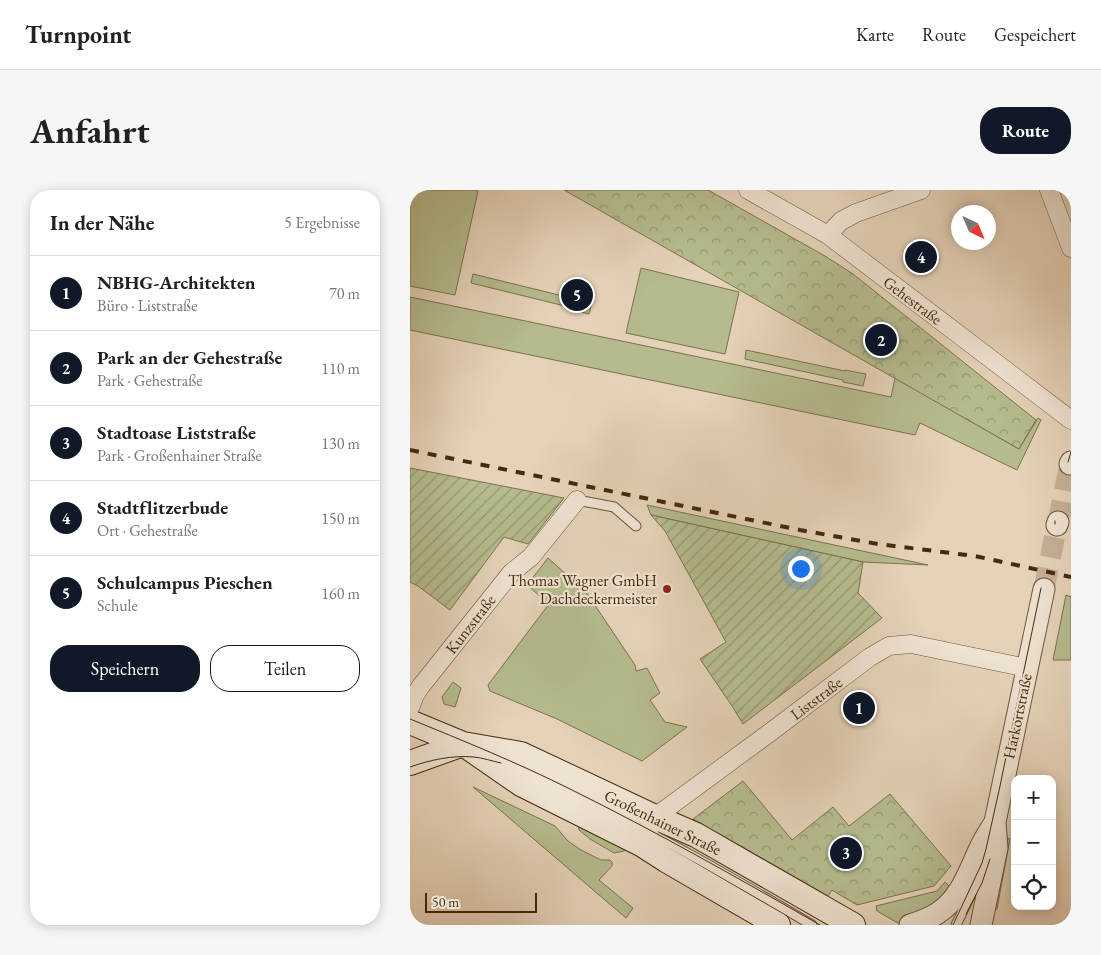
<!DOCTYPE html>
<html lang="de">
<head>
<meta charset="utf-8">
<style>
	body { margin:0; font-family:"EB Garamond",serif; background:#f6f6f6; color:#222 }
	.controls { position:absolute; right:15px; bottom:15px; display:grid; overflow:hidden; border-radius:10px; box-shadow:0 2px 12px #0003 }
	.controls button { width:45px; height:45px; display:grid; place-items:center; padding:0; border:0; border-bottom:1px solid #e0e0e0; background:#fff; color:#222; font:25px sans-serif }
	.compass { position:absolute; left:541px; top:15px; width:45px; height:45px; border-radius:50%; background:#fff; box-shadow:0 2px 12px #0003; rotate:136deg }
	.scale { position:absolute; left:15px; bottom:12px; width:112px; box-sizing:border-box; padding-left:5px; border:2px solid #442a0c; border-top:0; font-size:14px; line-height:18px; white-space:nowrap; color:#442a0c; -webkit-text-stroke:4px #eee2d1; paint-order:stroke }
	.you { position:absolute; left:390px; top:378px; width:18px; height:18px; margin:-12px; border:4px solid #fff; border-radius:50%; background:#1a73e8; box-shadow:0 0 0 8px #1a73e833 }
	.badge { display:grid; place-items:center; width:32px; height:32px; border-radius:50%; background:#111827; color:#fff; font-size:16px; font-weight:700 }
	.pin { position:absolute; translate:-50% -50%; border:2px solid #fff; box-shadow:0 1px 5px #0006 }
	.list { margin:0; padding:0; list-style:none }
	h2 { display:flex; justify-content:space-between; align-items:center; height:65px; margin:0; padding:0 20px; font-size:21px }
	h2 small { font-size:16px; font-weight:400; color:#767676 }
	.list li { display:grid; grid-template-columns:32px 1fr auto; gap:15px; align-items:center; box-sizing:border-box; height:75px; padding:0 20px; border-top:1px solid #e0e0e0 }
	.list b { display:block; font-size:19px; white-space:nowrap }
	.list p { margin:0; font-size:16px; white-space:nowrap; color:#767676 }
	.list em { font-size:16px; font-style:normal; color:#767676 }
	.actions { display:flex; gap:10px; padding:15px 20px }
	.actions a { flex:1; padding:11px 0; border:1px solid #111827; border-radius:20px; text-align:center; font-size:18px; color:#111827 }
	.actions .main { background:#111827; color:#fff }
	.icon { flex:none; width:28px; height:28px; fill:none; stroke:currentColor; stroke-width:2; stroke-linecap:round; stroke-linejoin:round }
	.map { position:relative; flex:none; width:661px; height:735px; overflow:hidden; border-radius:20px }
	header { display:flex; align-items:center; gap:30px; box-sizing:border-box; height:70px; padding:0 25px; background:#fff; border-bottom:1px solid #e0e0e0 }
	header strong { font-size:24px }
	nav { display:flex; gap:28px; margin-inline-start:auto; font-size:18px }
	.intro { display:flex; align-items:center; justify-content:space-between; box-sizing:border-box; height:120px; padding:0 30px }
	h1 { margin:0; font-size:35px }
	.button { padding:12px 22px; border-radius:20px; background:#111827; color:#fff; font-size:18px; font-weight:700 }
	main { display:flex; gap:30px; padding:0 30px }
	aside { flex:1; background:#fff; border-radius:20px; box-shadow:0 2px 12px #0003 }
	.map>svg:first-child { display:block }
</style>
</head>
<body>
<header>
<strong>Turnpoint</strong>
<nav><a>Karte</a><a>Route</a><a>Gespeichert</a></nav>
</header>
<div class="intro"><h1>Anfahrt</h1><a class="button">Route</a></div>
<main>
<aside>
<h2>In der Nähe<small>5 Ergebnisse</small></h2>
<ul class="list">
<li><span class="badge">1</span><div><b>NBHG-Architekten</b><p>Büro · Liststraße</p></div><em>70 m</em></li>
<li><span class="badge">2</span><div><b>Park an der Gehestraße</b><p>Park · Gehestraße</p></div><em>110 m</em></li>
<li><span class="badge">3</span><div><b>Stadtoase Liststraße</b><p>Park · Großenhainer Straße</p></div><em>130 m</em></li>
<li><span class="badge">4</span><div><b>Stadtflitzerbude</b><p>Ort · Gehestraße</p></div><em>150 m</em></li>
<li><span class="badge">5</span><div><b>Schulcampus Pieschen</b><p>Schule</p></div><em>160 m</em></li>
</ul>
<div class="actions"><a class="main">Speichern</a><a>Teilen</a></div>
</aside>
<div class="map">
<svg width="661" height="735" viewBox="0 0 661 735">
	<defs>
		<pattern id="park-crowns" width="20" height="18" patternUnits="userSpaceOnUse" patternTransform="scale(1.25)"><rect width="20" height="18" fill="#b5bb8e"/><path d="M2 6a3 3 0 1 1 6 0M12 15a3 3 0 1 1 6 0" fill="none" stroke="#959872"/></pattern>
		<pattern id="garden-furrows" width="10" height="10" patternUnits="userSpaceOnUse" patternTransform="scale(1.25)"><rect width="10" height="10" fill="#b5bb8e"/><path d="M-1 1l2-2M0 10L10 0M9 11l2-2" fill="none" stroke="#959872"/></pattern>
	</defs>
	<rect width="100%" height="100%" fill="#e5d2b8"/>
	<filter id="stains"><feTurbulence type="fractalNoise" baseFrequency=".004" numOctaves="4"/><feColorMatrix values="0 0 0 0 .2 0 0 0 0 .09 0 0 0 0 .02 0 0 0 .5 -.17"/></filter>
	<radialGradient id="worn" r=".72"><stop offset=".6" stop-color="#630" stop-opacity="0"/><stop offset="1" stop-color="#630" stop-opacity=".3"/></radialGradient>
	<path fill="#b5bb8e" stroke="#7c724d" d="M 0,0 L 65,0 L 68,1 L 45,105 L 0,96 Z
		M 231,78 L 329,102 L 315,164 L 216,143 Z
		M 63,84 L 161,108 L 162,107 L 182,112 L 179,124 L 159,119 L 159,117 L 61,93 Z
		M 0,107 L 481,207 L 485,188 L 609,259 L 628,228 L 631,230 L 607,280 L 510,233 L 505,245 L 0,140 Z
		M 336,160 L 435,181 L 435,180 L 456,184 L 453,196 L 433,192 L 433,190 L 335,169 Z
		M 237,315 L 518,375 L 453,372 L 241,325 Z
		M 138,368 L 176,402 L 225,475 L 226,481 L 237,478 L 250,503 L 240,510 L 255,532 L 277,537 L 232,571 L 147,529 L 80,501 L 78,495 L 139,414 L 117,395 Z
		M 656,405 L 661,407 L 661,470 L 643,470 Z
		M 43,492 L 51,498 L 45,517 L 34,514 L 32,507 Z
		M 63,597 L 145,636 L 158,651 L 171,660 L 191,670 L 200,670 L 202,672 L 202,676 L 189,690 L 223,718 L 216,728 Z
		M 168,634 L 215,659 L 214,661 L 204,663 L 180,649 L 169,640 Z
		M 598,648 L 600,649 L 587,719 L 585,720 L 583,718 Z
		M 535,692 L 539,696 L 539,699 L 537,699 L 534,702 L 539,707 L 500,730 L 488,733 L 467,721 L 466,716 L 527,701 Z"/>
	<path fill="url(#park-crowns)" stroke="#7c724d" d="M 154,0 L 298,0 L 415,66 L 443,84 L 626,230 L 609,259 Z
		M 333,591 L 382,650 L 423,617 L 439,636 L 480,604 L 541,676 L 524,696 L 447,715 L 422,700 L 418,706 L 283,629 Z"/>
	<path fill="url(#garden-furrows)" stroke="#7c724d" d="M 0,278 L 154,308 L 118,354 L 94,347 L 40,420 L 8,396 L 0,392 Z
		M 241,325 L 453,372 L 448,403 L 472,428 L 333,534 L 322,516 L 290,469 L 316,452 L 255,341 Z"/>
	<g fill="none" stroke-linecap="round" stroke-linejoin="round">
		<path stroke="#c5b096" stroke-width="21" stroke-dasharray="21 11" stroke-linecap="butt" d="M 648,332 L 660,274
			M 634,399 L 647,335"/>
		<defs>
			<path id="service" d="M 167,310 L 204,317 L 226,336
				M 102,576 C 165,604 228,636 290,670 C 327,691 365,713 402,735
				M 546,735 L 567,692 L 576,671"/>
			<path id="minor" d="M 338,0 L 418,45 L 661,230
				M 639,0 L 661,58
				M 418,45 L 431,31 L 446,23 L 511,0
				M 0,518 L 5,505 L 11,496 L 101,383 L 121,367 L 167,310
				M 231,654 L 245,627 L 362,541 L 460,467 L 479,456 L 501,454 L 617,478"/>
			<path id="tertiary" d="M 660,274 L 661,272
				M 647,335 L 648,332
				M 500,735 C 510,732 520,728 528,723 C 551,708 559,681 570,658 C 574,649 580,640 585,632
				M 571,735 L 587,658 L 585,632 L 634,399"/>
			<path id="secondary" d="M 0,532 L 53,554 L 111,564 L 245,627 L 286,645 L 443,735
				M 59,558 L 111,594 L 231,654 L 256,670 L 368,735
				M 0,573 L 53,554"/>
		</defs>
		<use href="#service" stroke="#6c5437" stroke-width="11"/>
		<use href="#minor" stroke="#6c5437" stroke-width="19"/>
		<use href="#tertiary" stroke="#6c5437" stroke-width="23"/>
		<use href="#secondary" stroke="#442a0c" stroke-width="26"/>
		<use href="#service" stroke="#eee2d1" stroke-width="9"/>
		<use href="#minor" stroke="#eee2d1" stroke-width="18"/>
		<use href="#tertiary" stroke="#eee2d1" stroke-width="21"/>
		<use href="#secondary" stroke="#eee2d1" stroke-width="24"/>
		<path stroke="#442a0c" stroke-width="1" d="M 658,272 L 661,262
			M 645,334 L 645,331
			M 0,529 C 54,551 108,573 160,599 C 245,641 328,688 410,735
			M 0,577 C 20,570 42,565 64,567 C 73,568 82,571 91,573
			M 556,724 L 572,693 L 580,669
			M 543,735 L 572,673 L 576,659 L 590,596 L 631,398"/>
		<path stroke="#442a0c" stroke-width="4" stroke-dasharray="9 9" stroke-linecap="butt" d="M 0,260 L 390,340 L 468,354 L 565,366 L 661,387"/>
	</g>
	<circle fill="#8f2418" stroke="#eee2d1" stroke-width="2" cx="257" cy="399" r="5"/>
	<g text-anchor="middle" stroke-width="4.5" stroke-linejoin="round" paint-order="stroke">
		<g font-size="16" fill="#442a0c" stroke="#eee2d1">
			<text transform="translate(503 110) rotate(37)" y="6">Gehestraße</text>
			<text transform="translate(60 434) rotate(-52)" y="6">Kunzstraße</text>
			<text transform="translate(406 508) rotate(-37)" y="6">Liststraße</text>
			<text transform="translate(607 526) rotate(-78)" y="6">Harkortstraße</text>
			<text transform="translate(253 632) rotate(26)" y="6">Großenhainer Straße</text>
		</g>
		<g font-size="16" fill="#442a0c" stroke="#eee2d1" text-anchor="end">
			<text x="247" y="396">Thomas Wagner GmbH<tspan x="247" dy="18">Dachdeckermeister</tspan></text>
		</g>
	</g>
	<rect width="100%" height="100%" filter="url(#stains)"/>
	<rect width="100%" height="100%" fill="url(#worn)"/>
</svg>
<div class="controls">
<button>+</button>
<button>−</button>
<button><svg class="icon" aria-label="locate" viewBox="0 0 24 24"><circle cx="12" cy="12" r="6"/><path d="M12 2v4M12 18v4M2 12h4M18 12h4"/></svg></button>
</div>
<svg class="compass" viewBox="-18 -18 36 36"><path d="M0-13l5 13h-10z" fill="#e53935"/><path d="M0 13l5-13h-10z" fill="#767676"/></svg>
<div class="scale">50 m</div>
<div class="you"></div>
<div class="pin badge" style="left:449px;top:518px">1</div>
<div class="pin badge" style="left:471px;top:150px">2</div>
<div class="pin badge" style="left:436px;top:663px">3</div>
<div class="pin badge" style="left:511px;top:67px">4</div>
<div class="pin badge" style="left:167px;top:105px">5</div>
</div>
</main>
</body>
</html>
